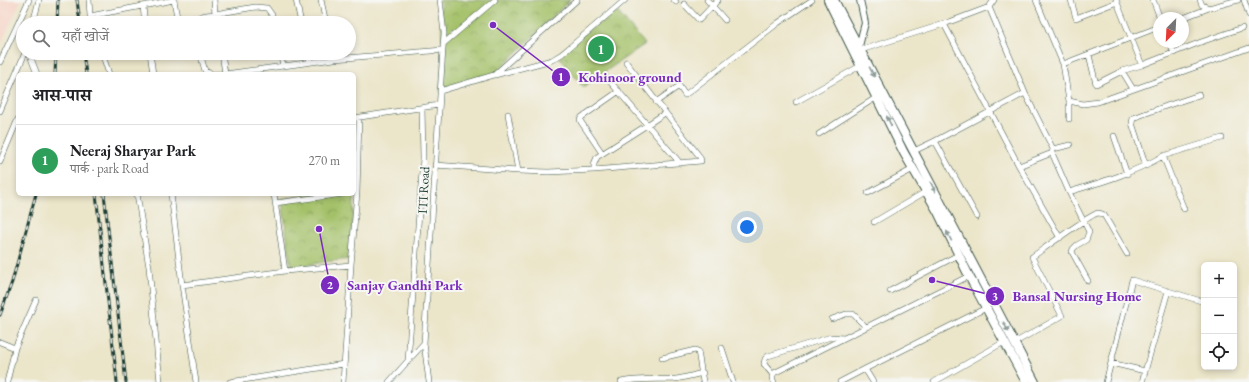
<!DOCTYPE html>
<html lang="hi">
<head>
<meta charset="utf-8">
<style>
	body { margin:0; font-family:"EB Garamond","Noto Serif Devanagari",serif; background:#f6f6f6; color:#202124 }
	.controls { position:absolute; right:12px; bottom:12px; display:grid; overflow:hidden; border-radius:6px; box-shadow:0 2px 6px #0003 }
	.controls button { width:36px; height:36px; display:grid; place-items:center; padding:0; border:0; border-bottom:1px solid #e0e0e0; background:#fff; color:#202124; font:20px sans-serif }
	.compass { position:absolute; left:1153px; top:12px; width:36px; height:36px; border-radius:50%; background:#fff; box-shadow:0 2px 6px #0003; rotate:204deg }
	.you { position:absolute; left:747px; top:227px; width:14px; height:14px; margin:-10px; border:3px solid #fff; border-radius:50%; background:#1a73e8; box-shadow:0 0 0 6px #1a73e833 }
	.badge { display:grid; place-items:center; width:26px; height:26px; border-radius:50%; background:#2563eb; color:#fff; font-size:13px; font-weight:700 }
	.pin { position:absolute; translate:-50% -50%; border:2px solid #fff; box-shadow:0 1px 4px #0006 }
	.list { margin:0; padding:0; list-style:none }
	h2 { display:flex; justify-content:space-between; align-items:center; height:52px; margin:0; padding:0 16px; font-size:17px }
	h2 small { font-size:13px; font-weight:400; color:#757577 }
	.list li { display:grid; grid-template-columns:26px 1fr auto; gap:12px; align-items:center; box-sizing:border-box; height:72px; padding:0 16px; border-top:1px solid #e0e0e0 }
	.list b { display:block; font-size:15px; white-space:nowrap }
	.list p { margin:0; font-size:13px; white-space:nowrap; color:#757577 }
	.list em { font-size:13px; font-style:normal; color:#757577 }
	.icon { flex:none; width:22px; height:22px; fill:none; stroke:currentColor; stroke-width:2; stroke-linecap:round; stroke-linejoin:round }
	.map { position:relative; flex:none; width:1249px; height:382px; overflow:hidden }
	.search { position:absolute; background:#fff; box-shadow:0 2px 6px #0003; left:16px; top:16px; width:340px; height:44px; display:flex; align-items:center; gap:10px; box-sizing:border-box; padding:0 14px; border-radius:22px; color:#757577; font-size:15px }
	.panel { position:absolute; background:#fff; box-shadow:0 2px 6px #0003; left:16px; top:72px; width:340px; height:124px; border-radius:6px }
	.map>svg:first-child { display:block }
</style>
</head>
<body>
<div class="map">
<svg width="1249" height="382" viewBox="0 0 1249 382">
	<defs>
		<pattern id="park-crowns" width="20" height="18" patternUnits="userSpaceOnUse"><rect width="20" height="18" fill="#a4c169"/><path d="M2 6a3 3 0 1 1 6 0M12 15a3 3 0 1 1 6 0" fill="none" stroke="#859e57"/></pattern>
	</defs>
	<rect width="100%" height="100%" fill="#f6f6f2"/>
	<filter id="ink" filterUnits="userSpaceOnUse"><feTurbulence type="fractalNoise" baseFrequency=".025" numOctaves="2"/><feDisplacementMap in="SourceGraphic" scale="8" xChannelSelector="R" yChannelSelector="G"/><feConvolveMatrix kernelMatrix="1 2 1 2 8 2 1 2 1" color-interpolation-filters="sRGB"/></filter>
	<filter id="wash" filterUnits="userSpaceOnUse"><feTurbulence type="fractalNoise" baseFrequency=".012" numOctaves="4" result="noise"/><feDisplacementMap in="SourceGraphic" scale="16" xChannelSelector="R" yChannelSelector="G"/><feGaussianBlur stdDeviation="0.9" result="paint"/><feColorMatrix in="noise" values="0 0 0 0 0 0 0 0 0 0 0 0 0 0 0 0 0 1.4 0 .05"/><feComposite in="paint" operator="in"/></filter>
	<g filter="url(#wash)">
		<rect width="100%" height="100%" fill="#ebe5c9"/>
		<path fill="#f6d2c4" d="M 0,0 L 21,0 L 0,46 Z"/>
		<path fill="url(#park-crowns)" stroke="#627f4e" d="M 440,0 L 570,0 L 494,75 L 440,91 L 443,50 Z
			M 616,10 L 645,44 L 583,87 L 557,54 Z
			M 354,190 L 355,190 L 350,259 L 323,262 L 291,268 L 282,199 L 323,194 L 354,194 Z"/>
	</g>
	<g filter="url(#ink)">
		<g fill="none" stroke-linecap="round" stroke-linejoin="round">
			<defs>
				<path id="minor" d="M 89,0 L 90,16 L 92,23
					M 174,0 L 178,23
					M 296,0 L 301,23
					M 321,0 L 326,23
					M 674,0 L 676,2
					M 707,0 L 725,20
					M 994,0 L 989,7 L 1025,93 L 1053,149 L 1052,153 L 1069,192 C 1102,182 1133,173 1163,156 L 1184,209
					M 1036,0 L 1063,64 L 1159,27
					M 1071,0 L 1076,18 L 1117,2
					M 1116,0 L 1142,65 L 1122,71 L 1133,89
					M 1153,0 L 1160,18
					M 1200,0 L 1202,5 L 1209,8
					M 1244,0 L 1249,15
					M 684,4 L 699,20 L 718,0
					M 143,7 L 145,23
					M 90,16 L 174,0
					M 1183,18 L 1209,8 L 1238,0
					M 33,23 L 39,0
					M 195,23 C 198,14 208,15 215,14 L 214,0
					M 217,23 L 215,14 L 255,7 L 267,8 L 272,15 L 274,23
					M 944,24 L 1019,166 L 1052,153
					M 1169,42 L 1174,53
					M 443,44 L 495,0
					M 861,50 L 944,24 L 989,7
					M 29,53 L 37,74
					M 102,53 L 109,74
					M 150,53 L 153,74
					M 183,53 L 184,55
					M 200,53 L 205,71 L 212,74
					M 222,53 L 225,74
					M 280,53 L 283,66
					M 308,53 L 310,62
					M 333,53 L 334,59
					M 1089,55 L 1096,84 L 1122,71
					M 0,62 L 29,0
					M 1063,64 L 1069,101 L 1069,119
					M 1142,65 L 1201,42 L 1242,28
					M 212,74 L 225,74 L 334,59 L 443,50
					M 495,75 L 552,60 L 562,54 L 625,0
					M 607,78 L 680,163
					M 440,91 L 494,75 L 577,0
					M 1069,101 L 1083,104 L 1098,102 L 1249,48
					M 656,102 L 679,86 L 685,95 L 778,23 L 812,0
					M 796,102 L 860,66
					M 0,111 L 25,53
					M 508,114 L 518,171
					M 354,118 L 439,105
					M 819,134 L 877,97
					M 1114,136 L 1127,174
					M 935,141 L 977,217
					M 1053,149 L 1070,145
					M 914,151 L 935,141 L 1025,93
					M 602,153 L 581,122 L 580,120 L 582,117 L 619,91
					M 1163,156 L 1222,138
					M 0,162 L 18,119
					M 435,165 L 518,171 L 548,172 L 594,170 L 701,161 L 700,157 L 626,62
					M 1019,166 L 1060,238
					M 1146,166 L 1132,123 L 1133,118 L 1169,105 L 1199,95
					M 594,170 L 594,164 L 597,157 L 647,125 L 665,113
					M 1069,192 L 1089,232 L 1086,240 L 1077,245 L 1073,249 L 1072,252 L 1088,281
					M 868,193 L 913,169
					M 137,194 L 149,267 L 160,382
					M 171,194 L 182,285 L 196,382
					M 275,203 L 343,194
					M 874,222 L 925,192
					M 285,271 L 351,265
					M 182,285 L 285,271 L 274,194
					M 890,291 L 958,255
					M 832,319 L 846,314 L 853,314 L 866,327
					M 0,342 L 15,348
					M 1014,343 L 1062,316 L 1032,257 C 1042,250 1091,214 1098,213 C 1101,213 1102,214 1104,215 L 1127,254
					M 722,348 L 733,382
					M 662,358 L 695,350 L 698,351 L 703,382
					M 408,361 L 423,158 L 422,108
					M 1111,363 L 1145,371
					M 865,369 L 986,308
					M 773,375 L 764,364 L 765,359 L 768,356 L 831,337 L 844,338
					M 7,382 L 15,348 L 36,300
					M 230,382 L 344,364
					M 343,382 L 351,265 L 357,192 L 359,118
					M 389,382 L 424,343
					M 429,382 L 424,343 L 444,33 L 440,0
					M 621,382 C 639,378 657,380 675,379 C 684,378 693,375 703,373
					M 774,382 L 772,378 L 774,373 L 969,276
					M 840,382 L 865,369 L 873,382
					M 934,382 L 1004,342
					M 1106,382 L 1132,280 L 1201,301
					M 1142,382 L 1168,291"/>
				<path id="tertiary" d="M 859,46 L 865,23 L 860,0"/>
				<path id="primary" d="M 828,0 L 904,153 L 938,212 L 969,276 L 1026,382
					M 834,0 L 1035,382"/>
			</defs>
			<use href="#minor" stroke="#3e564a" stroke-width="6"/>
			<use href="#tertiary" stroke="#3e564a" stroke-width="8"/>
			<use href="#primary" stroke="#3e564a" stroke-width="10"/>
			<use href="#minor" stroke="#fff" stroke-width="5"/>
			<use href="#tertiary" stroke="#fff" stroke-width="6"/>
			<use href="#primary" stroke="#fff" stroke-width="8"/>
			<defs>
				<path id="rail" d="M 77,0 L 80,23
					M 57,23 L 58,0
					M 83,53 L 86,74
					M 55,74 L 56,53
					M 96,194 L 117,382
					M 104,194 L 126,382
					M 0,315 L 12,282 L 36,194"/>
			</defs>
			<use href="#rail" stroke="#1f3d34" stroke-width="3"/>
			<use href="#rail" stroke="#f6f6f2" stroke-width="1.5" stroke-dasharray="4.5" stroke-linecap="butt"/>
		</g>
		<defs><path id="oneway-solid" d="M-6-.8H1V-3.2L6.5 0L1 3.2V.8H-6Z"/></defs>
		<g fill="#8f9e9a">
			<use href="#oneway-solid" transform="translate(872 72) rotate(62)"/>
			<use href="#oneway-solid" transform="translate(889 121) rotate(-116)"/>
			<use href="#oneway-solid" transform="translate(933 187) rotate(63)"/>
			<use href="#oneway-solid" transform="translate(949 236) rotate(-116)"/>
			<use href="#oneway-solid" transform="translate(1006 327) rotate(62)"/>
		</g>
	</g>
	<g text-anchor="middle" stroke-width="4" stroke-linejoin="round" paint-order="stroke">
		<g font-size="13" fill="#1f3d34" stroke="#f6f6f2">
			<text transform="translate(423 190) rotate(-87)" y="5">ITI Road</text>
		</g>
	</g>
	<path fill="none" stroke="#7b2cbf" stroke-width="1.5" d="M493 25L561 77M319 229L330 285M932 280L995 296"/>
	<g fill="#7b2cbf" stroke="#f6f6f2" stroke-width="1.5">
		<circle cx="493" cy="25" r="4"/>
		<circle cx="319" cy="229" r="4"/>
		<circle cx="932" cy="280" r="4"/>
		<circle cx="561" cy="77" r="10"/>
		<circle cx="330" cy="285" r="10"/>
		<circle cx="995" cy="296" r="10"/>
	</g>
	<g font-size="12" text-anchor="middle" font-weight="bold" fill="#fff">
		<text x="561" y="81">1</text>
		<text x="330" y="289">2</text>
		<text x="995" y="300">3</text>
	</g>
	<g font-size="14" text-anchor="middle" font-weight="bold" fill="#7b2cbf" stroke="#f6f6f2" stroke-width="4" stroke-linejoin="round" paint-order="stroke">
		<text x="630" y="82">Kohinoor ground</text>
		<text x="405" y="290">Sanjay Gandhi Park</text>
		<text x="1077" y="301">Bansal Nursing Home</text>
	</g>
</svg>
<div class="controls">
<button>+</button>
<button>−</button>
<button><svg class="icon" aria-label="locate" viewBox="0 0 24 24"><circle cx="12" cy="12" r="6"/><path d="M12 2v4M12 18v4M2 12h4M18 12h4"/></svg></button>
</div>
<svg class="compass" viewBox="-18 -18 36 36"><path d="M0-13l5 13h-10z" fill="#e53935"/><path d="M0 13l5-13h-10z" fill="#757577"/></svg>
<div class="you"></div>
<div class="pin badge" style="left:601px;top:49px;background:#2e9e5b">1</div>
<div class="search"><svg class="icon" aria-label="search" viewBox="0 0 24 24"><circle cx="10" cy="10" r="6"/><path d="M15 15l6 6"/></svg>यहाँ खोजें</div>
<section class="panel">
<h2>आस-पास<small></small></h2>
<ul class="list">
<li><span class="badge" style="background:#2e9e5b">1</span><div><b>Neeraj Sharyar Park</b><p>पार्क · park Road</p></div><em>270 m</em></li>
</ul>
</section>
</div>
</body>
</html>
